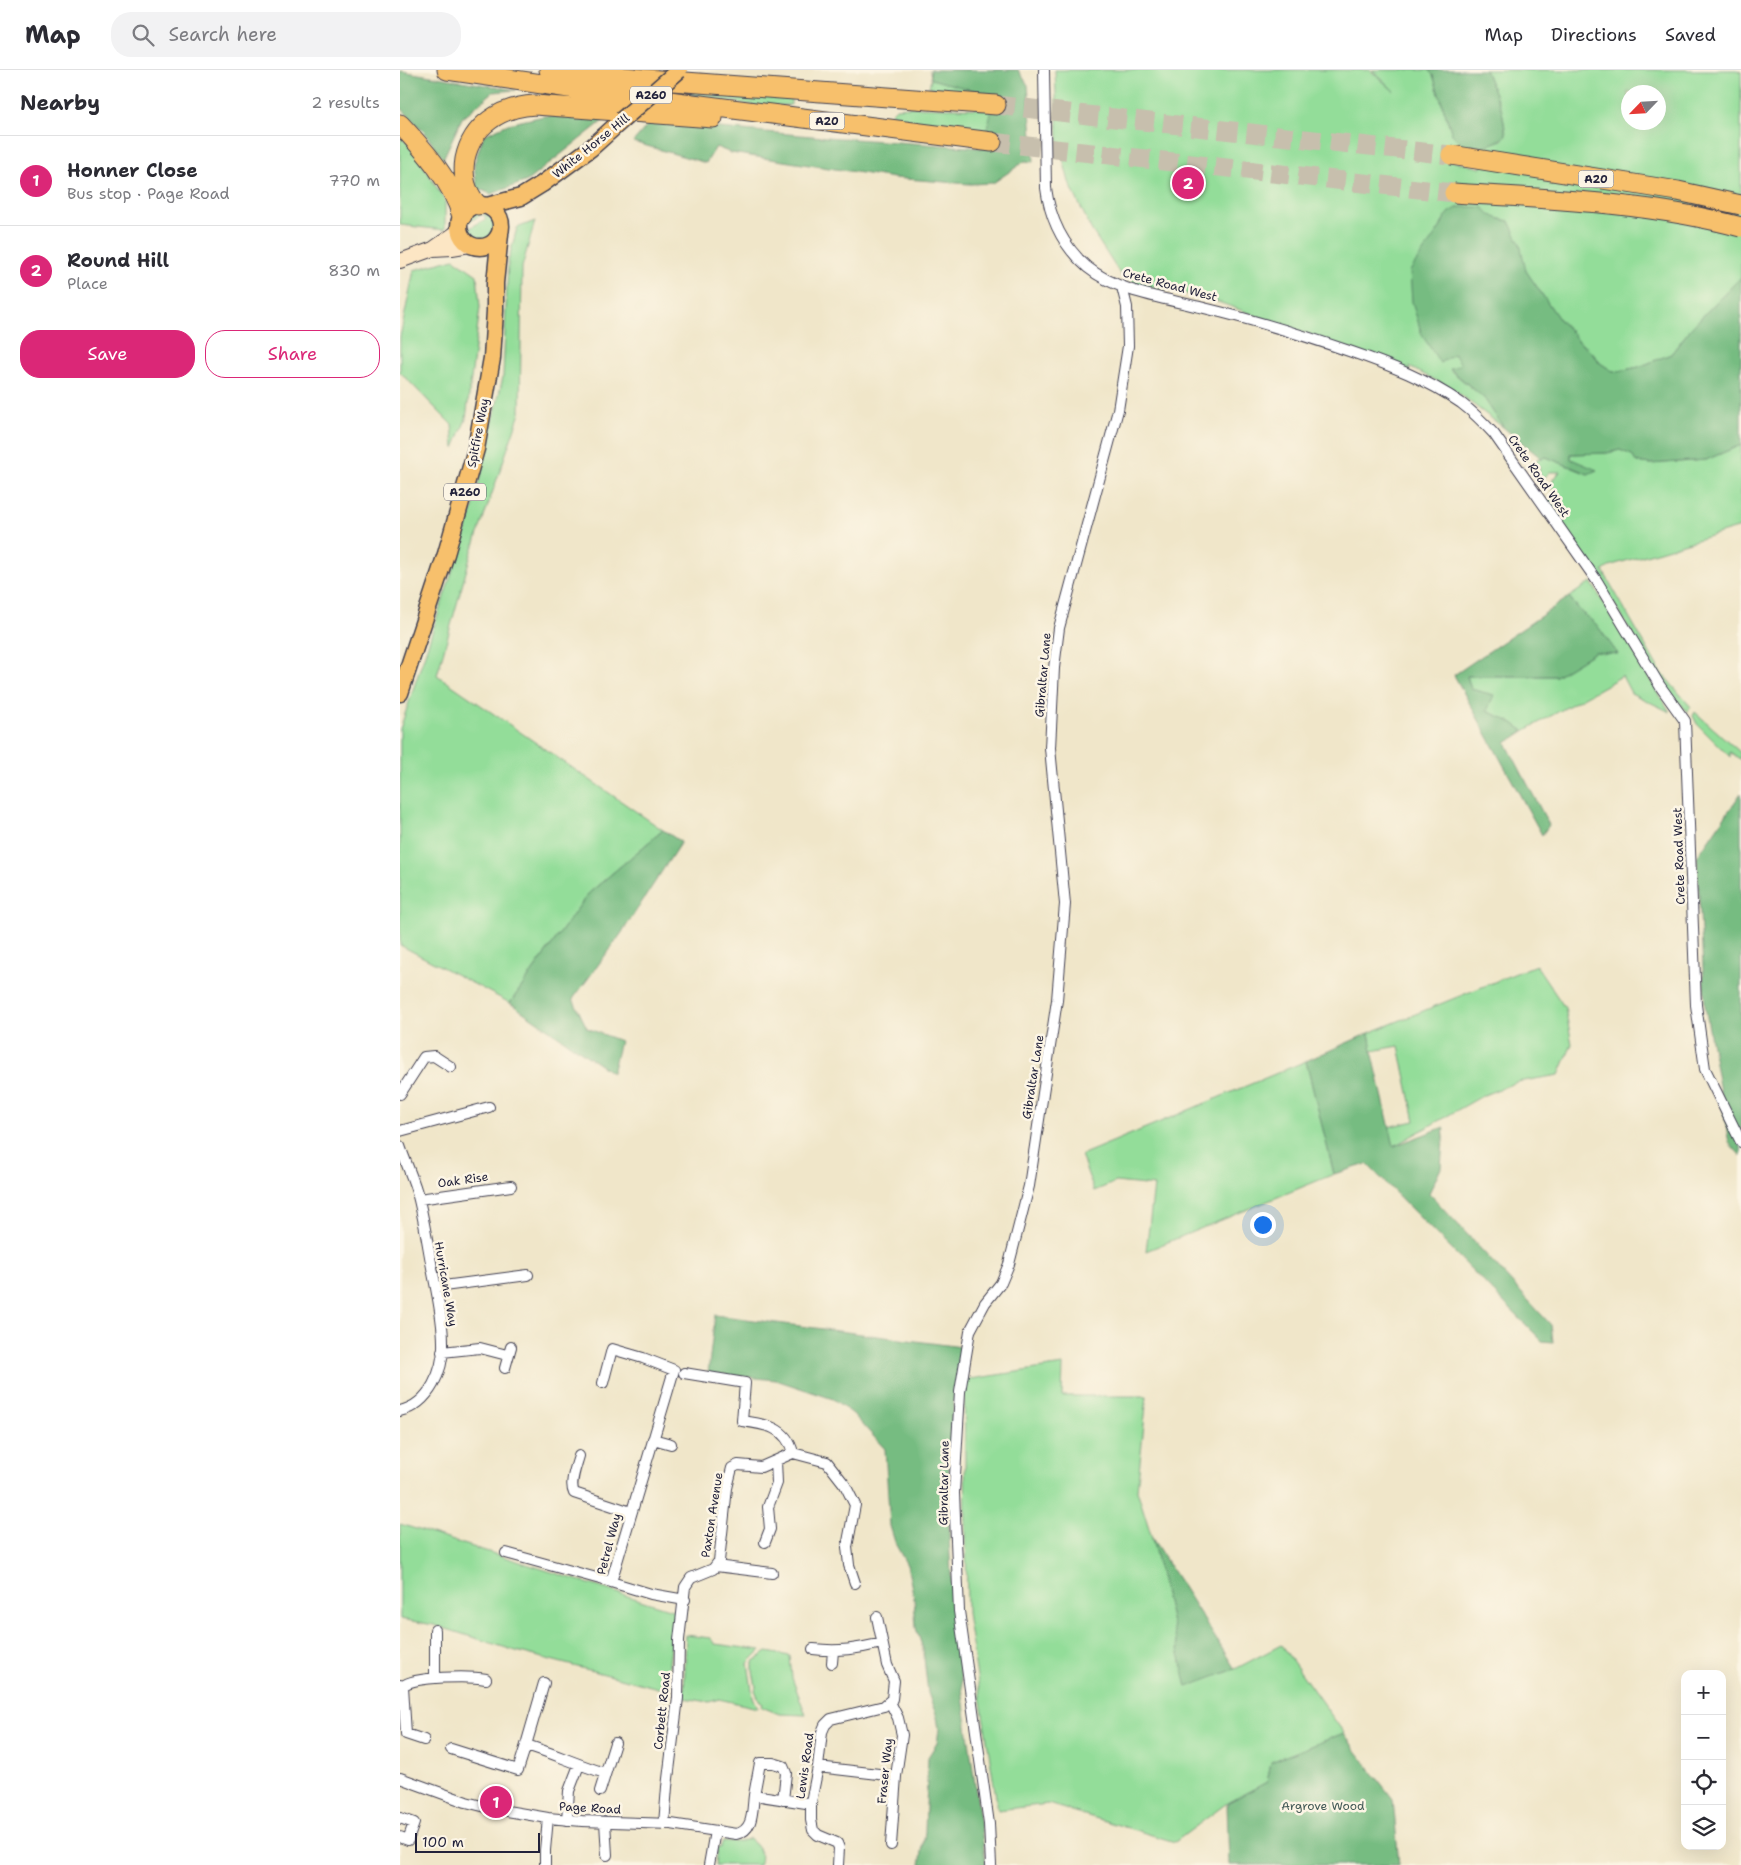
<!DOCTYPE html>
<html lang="en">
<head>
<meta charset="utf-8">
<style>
	body { margin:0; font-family:"Shantell Sans",sans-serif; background:#f2f2f3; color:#2b2b33 }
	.controls { position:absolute; right:15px; bottom:15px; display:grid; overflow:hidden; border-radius:10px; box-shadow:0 5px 20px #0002 }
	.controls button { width:45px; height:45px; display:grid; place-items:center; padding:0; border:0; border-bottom:1px solid #e1e1e2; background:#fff; color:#2b2b33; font:25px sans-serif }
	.compass { position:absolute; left:1221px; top:15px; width:45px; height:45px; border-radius:50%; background:#fff; box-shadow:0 5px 20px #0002; rotate:245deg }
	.scale { position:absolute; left:15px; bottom:12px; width:125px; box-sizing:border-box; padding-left:5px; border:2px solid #22223b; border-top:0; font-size:14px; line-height:18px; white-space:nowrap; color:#22223b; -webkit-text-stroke:4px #fcf5e5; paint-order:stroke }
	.you { position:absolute; left:862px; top:1154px; width:18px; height:18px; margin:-12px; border:4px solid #fff; border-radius:50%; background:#1a73e8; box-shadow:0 0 0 8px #1a73e833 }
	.badge { display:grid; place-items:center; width:32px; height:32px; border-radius:50%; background:#db2777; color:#fff; font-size:16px; font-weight:700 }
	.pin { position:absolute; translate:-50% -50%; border:2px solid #fff; box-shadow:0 1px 5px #0006 }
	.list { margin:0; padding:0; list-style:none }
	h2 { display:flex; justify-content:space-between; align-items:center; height:65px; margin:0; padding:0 20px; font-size:21px }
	h2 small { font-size:16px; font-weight:400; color:#7c7c81 }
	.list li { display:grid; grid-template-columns:32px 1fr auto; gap:15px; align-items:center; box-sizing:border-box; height:90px; padding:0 20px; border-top:1px solid #e1e1e2 }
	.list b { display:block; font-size:19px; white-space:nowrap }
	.list p { margin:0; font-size:16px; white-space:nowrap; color:#7c7c81 }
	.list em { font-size:16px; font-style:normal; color:#7c7c81 }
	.actions { display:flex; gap:10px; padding:15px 20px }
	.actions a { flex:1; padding:11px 0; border:1px solid #db2777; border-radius:20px; text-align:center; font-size:18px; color:#db2777 }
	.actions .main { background:#db2777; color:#fff }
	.icon { flex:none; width:28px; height:28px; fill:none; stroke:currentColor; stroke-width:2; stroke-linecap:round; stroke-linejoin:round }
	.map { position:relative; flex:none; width:1341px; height:1795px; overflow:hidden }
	header { display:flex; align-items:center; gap:30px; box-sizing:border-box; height:70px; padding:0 25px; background:#fff; border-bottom:1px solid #e1e1e2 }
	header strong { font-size:24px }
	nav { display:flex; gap:28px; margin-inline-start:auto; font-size:18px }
	.search { width:350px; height:45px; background:#f2f2f3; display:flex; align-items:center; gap:12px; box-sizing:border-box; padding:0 18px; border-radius:20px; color:#7c7c81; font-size:19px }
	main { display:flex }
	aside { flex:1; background:#fff }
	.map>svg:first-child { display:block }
</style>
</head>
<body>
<header>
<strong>Map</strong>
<div class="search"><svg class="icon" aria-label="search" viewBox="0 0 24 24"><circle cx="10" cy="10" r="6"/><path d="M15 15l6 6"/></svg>Search here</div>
<nav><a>Map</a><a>Directions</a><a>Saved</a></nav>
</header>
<main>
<aside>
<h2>Nearby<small>2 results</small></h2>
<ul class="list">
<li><span class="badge">1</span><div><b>Honner Close</b><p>Bus stop · Page Road</p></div><em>770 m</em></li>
<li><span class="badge">2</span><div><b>Round Hill</b><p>Place</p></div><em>830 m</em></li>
</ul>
<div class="actions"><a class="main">Save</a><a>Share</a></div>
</aside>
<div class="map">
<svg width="1341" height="1795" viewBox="0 0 1341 1795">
	<rect width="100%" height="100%" fill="#fcf5e5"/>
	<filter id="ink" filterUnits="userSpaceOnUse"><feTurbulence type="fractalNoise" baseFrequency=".02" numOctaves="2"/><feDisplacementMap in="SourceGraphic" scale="10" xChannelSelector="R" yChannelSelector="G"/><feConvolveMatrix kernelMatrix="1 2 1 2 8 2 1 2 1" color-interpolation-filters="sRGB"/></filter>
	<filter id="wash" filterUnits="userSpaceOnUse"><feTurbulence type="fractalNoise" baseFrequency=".0096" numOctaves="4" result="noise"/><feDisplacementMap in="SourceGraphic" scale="20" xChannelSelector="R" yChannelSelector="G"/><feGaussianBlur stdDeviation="1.12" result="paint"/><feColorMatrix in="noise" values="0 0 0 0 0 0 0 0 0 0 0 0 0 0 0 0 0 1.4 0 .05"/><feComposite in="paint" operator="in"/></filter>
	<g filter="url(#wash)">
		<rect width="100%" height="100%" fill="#f0e6c9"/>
		<path fill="#93dd99" stroke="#5a806a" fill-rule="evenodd" d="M 655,0 L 970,0 L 994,21 L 972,0 L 1028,0 L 1033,5 L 1052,64 L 1059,71 L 1061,77 L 1051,75 L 1048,90 L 1081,98 L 1081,76 L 1102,70 L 1106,65 L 1102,41 L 1085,0 L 1337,0 L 1341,2 L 1341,207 L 1292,257 L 1271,284 L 1239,297 L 1214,302 L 1200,293 L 1191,281 L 1179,272 L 1167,257 L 1161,252 L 1126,201 L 1109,151 L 1095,148 L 1087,143 L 1044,149 L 1040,158 L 1040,292 L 1053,283 L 1062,294 L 1050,300 L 1084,328 L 1104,358 L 1053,319 L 1009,297 L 1010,301 L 807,228 L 742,215 L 722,207 L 691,159 L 669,112 L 658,70 ZM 1228,22 L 1258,22 L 1258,52 L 1228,52 Z
			M 169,9 L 373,25 L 391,29 L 391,35 L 359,36 Z
			M 531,9 L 575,19 L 580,22 L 579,27 L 560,24 L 529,17 Z
			M 511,37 L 592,39 L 587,65 C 570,62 499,56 491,43 L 496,38 Z
			M 0,67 L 12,77 L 45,131 L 45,160 L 0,155 Z
			M 76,142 C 98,143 103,164 83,171 L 72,168 L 66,160 L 86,149 L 83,144 L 66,153 L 69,147 Z
			M 135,151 L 122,197 L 120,343 L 71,484 L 37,605 L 263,760 L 188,824 L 110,933 L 0,875 L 0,659 L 72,442 L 103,307 L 108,192 L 117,158 Z
			M 54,189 L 77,205 L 80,237 L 66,349 L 54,378 L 52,355 L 0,302 L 0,267 L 14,200 Z
			M 1341,375 L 1341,457 L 1212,495 L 1203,501 L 1260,601 L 1291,637 L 1287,642 L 1259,608 L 1204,517 L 1148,432 L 1152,428 L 1153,409 L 1160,402 L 1150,402 L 1144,408 L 1139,404 L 1140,396 L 1136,392 L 1137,389 L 1146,387 L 1188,404 L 1171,389 L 1171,384 L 1207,383 L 1220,380 L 1232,385 L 1236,392 L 1250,394 L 1306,390 Z
			M 1191,512 L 1270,642 L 1231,623 L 1222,606 L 1124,661 L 1113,653 L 1087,641 L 1071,619 L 1067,606 L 1156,606 L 1195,582 L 1217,584 L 1196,554 L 1182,543 L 1169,527 Z
			M 1295,642 L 1341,683 L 1341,690 L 1330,682 L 1330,687 L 1297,654 L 1293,646 Z
			M 1136,895 L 1165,938 L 1172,974 L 1159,1005 L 1117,1012 L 1084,1025 L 994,1076 L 988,1057 L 1015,1051 L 999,976 L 972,981 L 969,963 Z
			M 906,991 L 934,1104 L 746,1181 L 754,1116 L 716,1112 L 694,1121 L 681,1085 Z
			M 663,1295 L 662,1326 L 747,1326 L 737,1420 L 752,1468 L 787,1616 L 835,1599 L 881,1575 L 944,1663 L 871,1692 L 867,1712 L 827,1733 L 775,1772 L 648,1734 L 598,1740 L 567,1543 L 564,1310 Z
			M 0,1454 L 275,1541 L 266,1620 L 116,1581 L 34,1555 L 0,1549 Z
			M 286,1565 L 310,1568 L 315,1574 L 361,1580 L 348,1593 L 353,1627 L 358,1638 L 319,1629 L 309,1632 L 284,1628 Z
			M 367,1582 L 390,1586 L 392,1608 L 406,1645 L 379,1644 L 362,1637 L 363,1634 L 360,1632 L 355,1620 L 356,1617 L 353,1601 L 353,1592 Z
			M 350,1768 C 357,1778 364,1782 359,1795 L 315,1795 L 317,1778 L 320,1778 L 323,1771 L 338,1772 Z"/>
		<path fill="#76bc81" stroke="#4c6f5e" d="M 530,0 L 618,0 L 628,15 L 634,92 L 625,91 L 593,113 L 570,114 L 494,108 L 331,83 L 316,77 L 306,93 L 233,72 L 250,52 L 411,66 L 582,78 L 592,39 L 579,27 L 580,22 L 531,9 Z
			M 1028,0 L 1085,0 L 1102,41 L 1106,65 C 1096,76 1075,78 1061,77 L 1059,71 L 1052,64 L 1033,5 Z
			M 0,1 L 116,20 L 93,22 L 62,48 L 43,89 L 25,63 L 0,37 Z
			M 144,46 L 208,47 L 127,111 L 91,124 L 77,118 L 74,94 L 84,65 L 108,54 Z
			M 1059,137 L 1083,137 C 1090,147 1098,149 1109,151 L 1120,174 L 1126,201 L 1161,252 L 1167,257 L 1179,272 L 1191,281 L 1200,293 L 1214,302 L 1239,297 L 1271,284 L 1292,257 L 1341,207 L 1341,375 L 1306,390 L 1250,394 L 1236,392 L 1232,385 L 1220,380 L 1207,383 L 1171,384 L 1171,389 L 1197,400 L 1188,404 L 1146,387 L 1141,388 L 1104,358 L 1084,328 L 1050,299 L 1061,294 L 1054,284 L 1040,293 L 1022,265 L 1012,232 L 1010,201 L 1040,158 L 1044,149 L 1050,142 Z
			M 1169,527 L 1182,543 L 1196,554 L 1218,584 L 1195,582 L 1156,606 L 1067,606 L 1071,619 L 1094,625 L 1087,641 L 1113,653 L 1124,661 L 1106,673 L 1149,755 L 1142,765 L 1054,605 Z
			M 1341,723 L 1341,1086 L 1329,1073 L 1305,936 L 1297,787 Z
			M 263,760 L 281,772 L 221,864 L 173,929 L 187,958 L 220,971 L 212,1003 L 110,933 L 188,824 Z
			M 969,963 L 972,981 L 994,1076 L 1044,1057 L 1041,1098 L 1029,1123 L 1151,1255 L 1153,1272 L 1142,1271 L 967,1094 L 934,1104 L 906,991 Z
			M 315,1245 L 562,1277 C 529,1448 564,1624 586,1795 L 520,1795 L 525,1762 L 528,1687 L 537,1673 L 539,1659 L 537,1647 L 528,1623 L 523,1579 L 516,1558 L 514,1528 L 507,1495 L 496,1475 L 490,1456 L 485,1379 L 453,1344 L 433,1329 L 376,1310 L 308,1303 Z
			M 752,1468 L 835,1599 L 787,1617 Z
			M 944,1663 L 954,1678 L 993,1729 L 999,1795 L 829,1795 L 827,1733 L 867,1712 L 871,1692 Z"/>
	</g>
	<g filter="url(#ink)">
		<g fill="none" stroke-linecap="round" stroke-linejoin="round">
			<path stroke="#c7bfad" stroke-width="19" stroke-dasharray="19 9" stroke-linecap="butt" d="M 596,35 L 1051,85
				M 592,72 L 1054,123"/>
			<defs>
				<path id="street" d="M 644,0 L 646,118 C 650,149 663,176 687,197 C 719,223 765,228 804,238 C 854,250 903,265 952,282 C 990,295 1028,310 1061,333 C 1073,342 1084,353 1094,364 L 1197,511 L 1260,616 L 1285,651 L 1296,935 L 1305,999 L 1341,1072
					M 0,1024 L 24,987 L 34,986 L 51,997
					M 0,1061 L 89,1037
					M 0,1076 C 6,1094 15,1112 19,1130 C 25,1155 29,1183 34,1208 C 38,1229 43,1251 43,1272 C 44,1300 30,1334 0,1341
					M 19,1129 L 111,1116
					M 36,1217 L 128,1205
					M 42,1282 L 80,1278 L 107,1285
					M 105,1298 L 111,1277
					M 284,1303 L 345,1313 L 342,1351 C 365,1354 387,1357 393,1383
					M 203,1313 L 212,1279 L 243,1288 L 274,1300 L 211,1512 L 251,1524 L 285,1530
					M 253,1369 L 271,1374
					M 179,1386 C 176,1397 169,1413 174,1423 L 231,1442
					M 365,1472 L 370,1459 L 368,1437 L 377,1413 L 376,1391
					M 106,1483 L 211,1512
					M 316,1496 L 372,1503
					M 35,1560 L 35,1608
					M 413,1579 C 439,1582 457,1579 482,1573
					M 432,1593 L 433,1581
					M 0,1615 L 3,1616 C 14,1606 71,1606 86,1609
					M 3,1616 L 6,1664 L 24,1670
					M 490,1632 L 498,1648 L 502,1665 L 496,1706 L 491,1775
					M 126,1675 L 144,1613
					M 51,1679 L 118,1700 L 126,1675 C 153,1683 178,1695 205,1703
					M 418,1697 L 496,1706
					M 0,1708 L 66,1732 L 90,1738 L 148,1748 L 182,1751 L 271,1754 L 336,1764 C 354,1761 352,1740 354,1725 L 406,1733 L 411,1732
					M 200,1721 L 215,1673
					M 354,1725 L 360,1693 L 373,1693 L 383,1696 L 386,1703 L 383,1730
					M 0,1748 L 14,1753 L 8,1770 L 0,1767
					M 167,1750 L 169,1721 L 179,1695
					M 205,1752 L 207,1785
					M 264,1754 L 267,1717 L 278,1628 L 279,1570 L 285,1517 L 291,1508 L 313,1499 L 319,1491 L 327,1418 L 332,1398 L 338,1395 L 361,1397 L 393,1383 L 427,1392 L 445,1415 L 455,1435 L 447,1477 L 449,1495 L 455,1513
					M 145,1795 L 145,1780 L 148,1748
					M 309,1795 L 315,1761
					M 438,1795 L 439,1778 L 437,1773 L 418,1765 L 413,1760 L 411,1750 L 411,1732 L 418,1697 L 422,1662 L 425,1655 L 431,1649 L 484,1636 L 492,1629 L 494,1611 L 487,1595 L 477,1547
					M 591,1795 L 589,1754 L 559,1541 L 554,1423 L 560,1322 L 570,1261 L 585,1233 L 601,1213 L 609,1194 L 629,1116 L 657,930 L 665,834 L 650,678 L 654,598 L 659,558 L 718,340 L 728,276 L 727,237 L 722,217"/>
				<path id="secondary" d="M 33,179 L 52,178 L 70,175
					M 0,191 L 33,179 L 60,160"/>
				<path id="primary" d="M59 156a21 21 0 1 1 42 0a21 21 0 1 1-42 0Z
					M 87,136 L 121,127 L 142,114 L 191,78 L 222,50
					M 0,623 L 46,484 L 76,379 L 92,288 L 95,241 L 95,213 L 100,164"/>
				<path id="highway" d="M 47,0 L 183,20 L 592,72
					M 149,0 L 245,9 L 596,35
					M 0,54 C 24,80 52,111 62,146
					M 78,135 C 66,122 62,108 65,89 C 72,55 101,37 135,35 L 313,48"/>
			</defs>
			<use href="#street" stroke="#413f50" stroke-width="12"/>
			<use href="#secondary" stroke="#413f50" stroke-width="16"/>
			<use href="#primary" stroke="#413f50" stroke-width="19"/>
			<use href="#highway" stroke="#413f50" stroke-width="21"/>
			<use href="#street" stroke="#fff" stroke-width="10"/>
			<use href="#secondary" stroke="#fce6c4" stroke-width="14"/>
			<use href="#primary" stroke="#f7c06c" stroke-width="16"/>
			<use href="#highway" stroke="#f7c06c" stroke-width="19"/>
			<defs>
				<path id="primary-bridge" d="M 222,50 L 279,0"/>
				<path id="highway-bridge" d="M 1051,85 L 1278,121 L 1341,135
					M 1054,123 C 1150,129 1248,132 1341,157"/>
			</defs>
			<use href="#primary-bridge" stroke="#413f50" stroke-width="19" stroke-linecap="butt"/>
			<use href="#highway-bridge" stroke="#413f50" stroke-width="21" stroke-linecap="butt"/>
			<use href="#primary-bridge" stroke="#f7c06c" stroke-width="16"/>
			<use href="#highway-bridge" stroke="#f7c06c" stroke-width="19"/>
		</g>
	</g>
	<g text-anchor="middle" stroke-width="5" stroke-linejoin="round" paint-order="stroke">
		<g fill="#fcf5e5" stroke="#63616e" stroke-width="1">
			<rect x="230" y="16.5" width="42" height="17" rx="4"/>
			<rect x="409.5" y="42.5" width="35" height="17" rx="4"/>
			<rect x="1178.5" y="100.5" width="35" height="17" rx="4"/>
			<rect x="44" y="413.5" width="42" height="17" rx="4"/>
		</g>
		<g font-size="11" font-weight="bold" fill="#22223b">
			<text x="251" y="29">A260</text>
			<text x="427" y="55">A20</text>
			<text x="1196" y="113">A20</text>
			<text x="65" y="426">A260</text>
		</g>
		<g font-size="12" fill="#22223b" stroke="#fcf5e5">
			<text transform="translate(191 76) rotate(-39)" y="4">White Horse Hill</text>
			<text transform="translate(770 215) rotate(15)" y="4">Crete Road West</text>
			<text transform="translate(78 363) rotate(-79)" y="4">Spitfire Way</text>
			<text transform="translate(1139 406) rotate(55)" y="4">Crete Road West</text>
			<text transform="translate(643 605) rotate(-85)" y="4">Gibraltar Lane</text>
			<text transform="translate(1279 786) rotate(-92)" y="4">Crete Road West</text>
			<text transform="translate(633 1007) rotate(-81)" y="4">Gibraltar Lane</text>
			<text transform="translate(63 1110) rotate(-8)" y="4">Oak Rise</text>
			<text transform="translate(46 1214) rotate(80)" y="4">Hurricane Way</text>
			<text transform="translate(544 1413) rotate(-89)" y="4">Gibraltar Lane</text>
			<text transform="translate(312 1445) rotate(-81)" y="4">Paxton Avenue</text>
			<text transform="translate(209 1474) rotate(-75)" y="4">Petrel Way</text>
			<text transform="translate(262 1641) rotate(-84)" y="4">Corbett Road</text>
			<text transform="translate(405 1696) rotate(-82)" y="4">Lewis Road</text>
			<text transform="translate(485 1701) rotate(-84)" y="4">Fraser Way</text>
			<text transform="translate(190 1738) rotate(3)" y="4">Page Road</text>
		</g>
		<g font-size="12" fill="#445a57" stroke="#fcf5e5">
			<text x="923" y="1740">Argrove Wood</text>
		</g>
	</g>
</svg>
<div class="controls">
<button>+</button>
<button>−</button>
<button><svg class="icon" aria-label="locate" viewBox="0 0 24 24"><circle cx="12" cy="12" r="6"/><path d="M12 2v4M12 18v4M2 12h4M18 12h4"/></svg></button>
<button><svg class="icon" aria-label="layers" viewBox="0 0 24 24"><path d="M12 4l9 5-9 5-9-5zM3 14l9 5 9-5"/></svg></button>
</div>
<svg class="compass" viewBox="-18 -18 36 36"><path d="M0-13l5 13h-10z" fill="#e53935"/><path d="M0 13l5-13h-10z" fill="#7c7c81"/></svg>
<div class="scale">100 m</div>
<div class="you"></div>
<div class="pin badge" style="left:96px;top:1732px">1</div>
<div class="pin badge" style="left:788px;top:113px">2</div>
</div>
</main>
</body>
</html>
